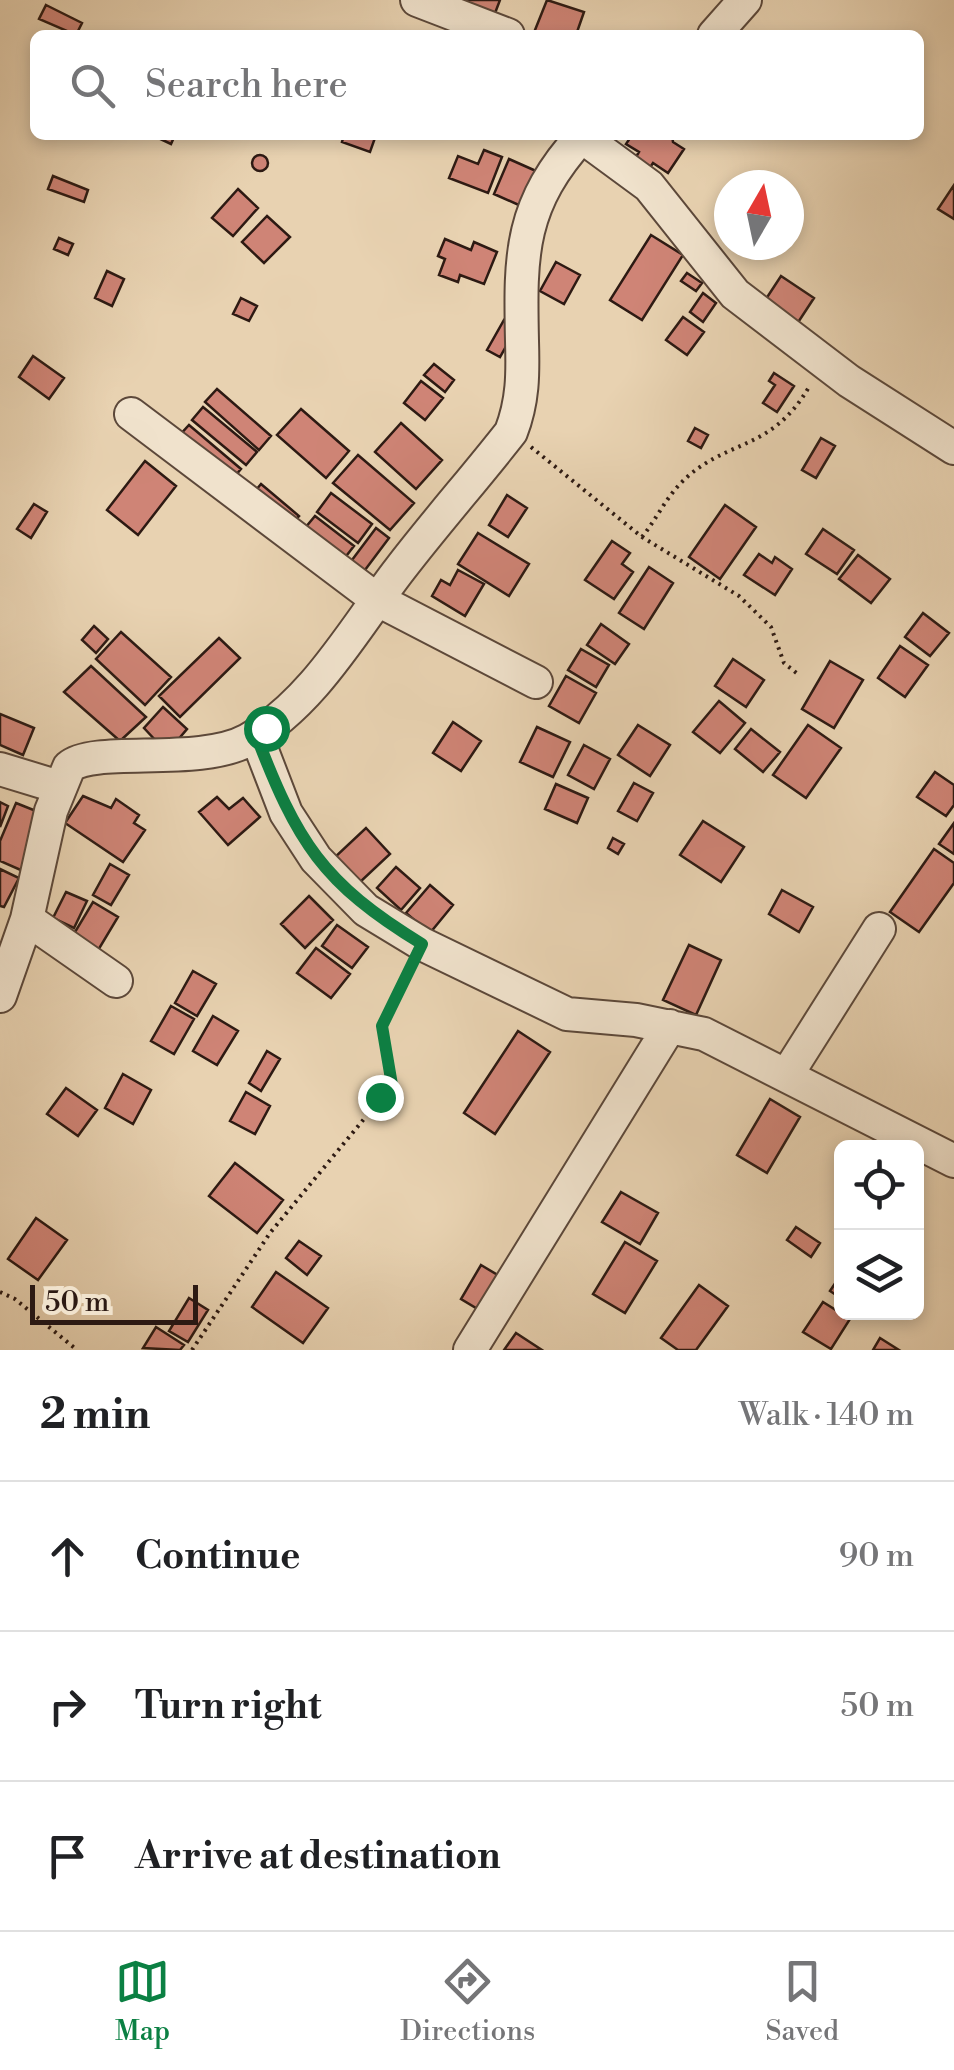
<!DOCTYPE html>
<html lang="en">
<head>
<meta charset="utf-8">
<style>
	body { margin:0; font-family:"Libre Bodoni",serif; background:#f6f6f6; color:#202124 }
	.controls { position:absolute; right:30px; bottom:30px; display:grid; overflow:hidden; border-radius:15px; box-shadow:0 5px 15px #0003 }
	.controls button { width:90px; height:90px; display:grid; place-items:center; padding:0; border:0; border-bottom:2px solid #e0e0e0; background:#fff; color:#202124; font:50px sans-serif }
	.compass { position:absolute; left:714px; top:170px; width:90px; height:90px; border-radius:50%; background:#fff; box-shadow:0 5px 15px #0003; rotate:9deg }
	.scale { position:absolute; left:30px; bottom:25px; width:168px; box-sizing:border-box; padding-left:10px; border:5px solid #2d1a13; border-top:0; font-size:28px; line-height:35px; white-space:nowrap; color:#2d1a13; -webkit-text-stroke:8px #f0e2cc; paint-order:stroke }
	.stop { position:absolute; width:30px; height:30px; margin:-22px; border:8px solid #0b8043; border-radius:50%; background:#fff }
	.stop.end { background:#0b8043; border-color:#fff; box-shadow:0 2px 10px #0008 }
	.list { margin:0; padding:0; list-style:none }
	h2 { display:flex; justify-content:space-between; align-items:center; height:130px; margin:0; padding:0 40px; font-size:42px }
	h2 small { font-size:32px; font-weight:400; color:#757577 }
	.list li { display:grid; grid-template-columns:65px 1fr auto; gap:30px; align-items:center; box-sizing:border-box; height:150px; padding:0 40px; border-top:2px solid #e0e0e0 }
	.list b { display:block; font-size:38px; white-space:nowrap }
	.list em { font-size:32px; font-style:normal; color:#757577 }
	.icon { flex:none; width:55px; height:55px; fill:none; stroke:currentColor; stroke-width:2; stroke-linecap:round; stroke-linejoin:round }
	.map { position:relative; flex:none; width:954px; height:1350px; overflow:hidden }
	.search { position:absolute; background:#fff; box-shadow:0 5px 15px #0003; left:30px; right:30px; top:30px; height:110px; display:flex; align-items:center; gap:25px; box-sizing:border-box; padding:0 35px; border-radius:15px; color:#757577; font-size:38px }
	.sheet { height:580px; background:#fff }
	nav { display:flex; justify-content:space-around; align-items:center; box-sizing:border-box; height:140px; border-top:2px solid #e0e0e0; background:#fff; font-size:28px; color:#757577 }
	nav a { display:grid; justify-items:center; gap:5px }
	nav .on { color:#0b8043 }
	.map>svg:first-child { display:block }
</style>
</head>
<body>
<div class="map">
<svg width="954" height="1350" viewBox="0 0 954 1350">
	<rect width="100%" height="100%" fill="#e8d2b1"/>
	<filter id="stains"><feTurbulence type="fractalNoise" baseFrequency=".002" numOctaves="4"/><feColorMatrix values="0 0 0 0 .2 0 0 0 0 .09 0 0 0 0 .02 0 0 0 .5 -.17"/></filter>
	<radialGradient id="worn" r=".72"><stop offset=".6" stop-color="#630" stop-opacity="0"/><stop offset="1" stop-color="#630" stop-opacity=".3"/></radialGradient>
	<path fill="#cf8476" stroke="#2d1a13" stroke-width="2.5" d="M 440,0 L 500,0 L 492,21 Z
		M 547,0 L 584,12 L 576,35 L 533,35 Z
		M 46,5 L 82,23 L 76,35 L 39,19 Z
		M 152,135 L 175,135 L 171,144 Z
		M 344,135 L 376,135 L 370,152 L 342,142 Z
		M 632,135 L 672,135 L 673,142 L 684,149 L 668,173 L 653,163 L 647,172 L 633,162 L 639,152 L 626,144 Z
		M 484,150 L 502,157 L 488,193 L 449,178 L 458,156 L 478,164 Z
		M252 163a8 8 0 1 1 16 0a8 8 0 1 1-16 0Z
		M 509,159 L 536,171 L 521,206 L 494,194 Z
		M 53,176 L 88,190 L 84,202 L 48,189 Z
		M 954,185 L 954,219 L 938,209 Z
		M 238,189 L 258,208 L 233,236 L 212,218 Z
		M 267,216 L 290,237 L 264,263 L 242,242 Z
		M 651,235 L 683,255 L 642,320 L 610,300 Z
		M 59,238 L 73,244 L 68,255 L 54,249 Z
		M 445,239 L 471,250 L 474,242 L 497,252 L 484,284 L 460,275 L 458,282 L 439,275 L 445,259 L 438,256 Z
		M 556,262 L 580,275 L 564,304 L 540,291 Z
		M 107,271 L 124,279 L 112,306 L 95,298 Z
		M 687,273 L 702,283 L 696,291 L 681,281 Z
		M 781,276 L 814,298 L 795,327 L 762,305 Z
		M 703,293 L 716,303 L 703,322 L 690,312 Z
		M 241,298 L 257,306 L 249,321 L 233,314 Z
		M 683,317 L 704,332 L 687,355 L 666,340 Z
		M 504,320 L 517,327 L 500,357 L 487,350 Z
		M 33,356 L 64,378 L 49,399 L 19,377 Z
		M 434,364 L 454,380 L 445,392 L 424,375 Z
		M 774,373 L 794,386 L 777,412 L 763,403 L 775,385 L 769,381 Z
		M 421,381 L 443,398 L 425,420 L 404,403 Z
		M 217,389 L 271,436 L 259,450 L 205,402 Z
		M 203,407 L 257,452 L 246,465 L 192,420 Z
		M 301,409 L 349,451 L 326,478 L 277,435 Z
		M 401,423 L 442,460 L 416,489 L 375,452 Z
		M 189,425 L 241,469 L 230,482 L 178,437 Z
		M 695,428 L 708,435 L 701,448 L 688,441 Z
		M 821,438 L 835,446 L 816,478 L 802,470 Z
		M 358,455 L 414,503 L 390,530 L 333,483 Z
		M 145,461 L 176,486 L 138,535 L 107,510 Z
		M 261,484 L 299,516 L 288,528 L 251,496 Z
		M 331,493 L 372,524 L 358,543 L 317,512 Z
		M 507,495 L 527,508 L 508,537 L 489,525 Z
		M 34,504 L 47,512 L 31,538 L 17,529 Z
		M 725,505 L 756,527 L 720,579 L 689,557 Z
		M 315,516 L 354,546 L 340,564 L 300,534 Z
		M 376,528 L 389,538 L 359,578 L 346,568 Z
		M 823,529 L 854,550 L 837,574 L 806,554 Z
		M 478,533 L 529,564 L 509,596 L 458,564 Z
		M 612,541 L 630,553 L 622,564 L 633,572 L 614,599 L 585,580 Z
		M 759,554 L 772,563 L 775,557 L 792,569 L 775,595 L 744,575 Z
		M 858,555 L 890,579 L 871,603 L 839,579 Z
		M 649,567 L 673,583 L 644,629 L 619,613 Z
		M 458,570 L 484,584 L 465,616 L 432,596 L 441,580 L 450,585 Z
		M 923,613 L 949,633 L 930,656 L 905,637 Z
		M 601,624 L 629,644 L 615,664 L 587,645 Z
		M 94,626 L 108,639 L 96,653 L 82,640 Z
		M 121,632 L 171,677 L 145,705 L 96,659 Z
		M 219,638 L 240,658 L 180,717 L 159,696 Z
		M 900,646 L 928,665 L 905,697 L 878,678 Z
		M 581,649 L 609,665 L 596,687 L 568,670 Z
		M 733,659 L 764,680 L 746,707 L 715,686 Z
		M 830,661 L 863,680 L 834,728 L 802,709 Z
		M 91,666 L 146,717 L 120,741 L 64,692 Z
		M 566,676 L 596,693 L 579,723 L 549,706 Z
		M 719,701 L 745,723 L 720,753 L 693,732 Z
		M 163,707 L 187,729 L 176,742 L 158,743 L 144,728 Z
		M 0,714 L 34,728 L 23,755 L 0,745 Z
		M 453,722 L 481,741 L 461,771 L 433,753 Z
		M 638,725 L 670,745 L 650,776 L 618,755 Z
		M 808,725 L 841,748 L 806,798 L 773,775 Z
		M 537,727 L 570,742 L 553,777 L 520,762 Z
		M 751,729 L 780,752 L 763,772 L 735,749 Z
		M 584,745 L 610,759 L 594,789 L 568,775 Z
		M 935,772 L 954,785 L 954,805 L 946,816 L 917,797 Z
		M 634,783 L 653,793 L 637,821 L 618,811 Z
		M 556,784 L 588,798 L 577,823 L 545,809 Z
		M 83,796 L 111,808 L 116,799 L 139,815 L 134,823 L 145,830 L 123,862 L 65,823 Z
		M 217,797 L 229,809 L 243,798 L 260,817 L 228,845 L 199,812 Z
		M 0,802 L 8,806 L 0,827 Z
		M 16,803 L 46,815 L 23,871 L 0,861 L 0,841 Z
		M 703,821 L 744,847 L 721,882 L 680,855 Z
		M 954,823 L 954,854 L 939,844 Z
		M 366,828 L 390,854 L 358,884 L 334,858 Z
		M 613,838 L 624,844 L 618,854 L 608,848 Z
		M 934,849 L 954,863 L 954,883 L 919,932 L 890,912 Z
		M 110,864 L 129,875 L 111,905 L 93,895 Z
		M 396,867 L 420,888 L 401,910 L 377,888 Z
		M 0,869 L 19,878 L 4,907 L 0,906 Z
		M 430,885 L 453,905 L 430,933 L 406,913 Z
		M 782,890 L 813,907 L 799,932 L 769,914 Z
		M 66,892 L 87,901 L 74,928 L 53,918 Z
		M 309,896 L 333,920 L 305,948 L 281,924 Z
		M 93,902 L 118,917 L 97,952 L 72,937 Z
		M 337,925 L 368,947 L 352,968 L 322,946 Z
		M 689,945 L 721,960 L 696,1015 L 663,1000 Z
		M 316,948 L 350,974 L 331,998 L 297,973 Z
		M 193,971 L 216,984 L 197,1016 L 175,1003 Z
		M 171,1006 L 194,1019 L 174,1054 L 151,1041 Z
		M 213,1016 L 238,1031 L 217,1065 L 193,1051 Z
		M 518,1031 L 550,1052 L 495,1134 L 464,1113 Z
		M 267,1051 L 280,1059 L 261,1091 L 249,1083 Z
		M 123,1074 L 151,1090 L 133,1124 L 105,1108 Z
		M 66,1088 L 97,1110 L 78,1136 L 47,1114 Z
		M 246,1092 L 270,1106 L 255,1134 L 230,1121 Z
		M 770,1099 L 800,1117 L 767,1173 L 737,1155 Z
		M 235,1163 L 283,1200 L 257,1233 L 209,1196 Z
		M 621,1192 L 658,1213 L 640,1244 L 602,1222 Z
		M 36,1218 L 67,1240 L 38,1280 L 8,1259 Z
		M 796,1227 L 820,1243 L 811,1257 L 787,1240 Z
		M 299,1241 L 321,1256 L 307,1275 L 286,1258 Z
		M 625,1242 L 657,1261 L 625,1313 L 593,1294 Z
		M 481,1265 L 506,1280 L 486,1314 L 461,1299 Z
		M 276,1272 L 328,1308 L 303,1343 L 252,1307 Z
		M 842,1273 L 842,1299 L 830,1291 Z
		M 699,1285 L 728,1306 L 696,1350 L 678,1350 L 661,1338 Z
		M 189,1298 L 208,1310 L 188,1342 L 169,1331 Z
		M 823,1302 L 850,1319 L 831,1349 L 803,1332 Z
		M 156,1327 L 184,1345 L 180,1350 L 143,1348 Z
		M 516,1333 L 542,1350 L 504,1350 Z
		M 880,1338 L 899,1350 L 873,1350 Z"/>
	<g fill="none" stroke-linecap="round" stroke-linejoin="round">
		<defs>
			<path id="minor" d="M 417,0 L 508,35
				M 714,35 L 745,0
				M 581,136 L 649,186 L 735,294 L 849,381 L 954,448
				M 131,414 L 376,599 L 536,682
				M 256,735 L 286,813 L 316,859 L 366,910 L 422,944 L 567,1014 L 636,1020 L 704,1034 L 954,1161
				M 0,769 L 59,787
				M 27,919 L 116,981
				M 0,996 L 27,919 L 51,811 L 69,767 C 94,745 199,767 248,740 C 314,703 355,627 400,569 C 436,522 475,478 511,432 C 523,401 523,374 522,341 C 520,253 520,204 583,135
				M 788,1073 L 879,929
				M 470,1350 L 670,1026"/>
		</defs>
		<use href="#minor" stroke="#5c483a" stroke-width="36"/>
		<path stroke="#2d1a13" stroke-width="4" stroke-dasharray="2.5 5" stroke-linecap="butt" d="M 531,447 L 642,537 L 739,596 L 771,627 L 784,663 L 799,675
			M 642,537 C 655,521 665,500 679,485 C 723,438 770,454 809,387
			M 0,1292 L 15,1299 L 77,1350
			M 192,1350 L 270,1233 L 392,1085 L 382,1026 L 411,966"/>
		<use href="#minor" stroke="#f0e2cc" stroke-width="32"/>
	</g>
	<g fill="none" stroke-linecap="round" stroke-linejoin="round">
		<path stroke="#0b8043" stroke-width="12" d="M 266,728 L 256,735 C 297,842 322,883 422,944 L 382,1026 L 392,1085 L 380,1097"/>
	</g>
	<rect width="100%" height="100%" filter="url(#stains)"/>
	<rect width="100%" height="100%" fill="url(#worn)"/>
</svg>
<div class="controls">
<button><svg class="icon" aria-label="locate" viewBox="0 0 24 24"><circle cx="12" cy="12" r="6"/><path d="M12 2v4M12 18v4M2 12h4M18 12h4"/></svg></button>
<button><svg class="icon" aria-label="layers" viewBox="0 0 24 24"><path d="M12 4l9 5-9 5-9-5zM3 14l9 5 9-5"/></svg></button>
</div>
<svg class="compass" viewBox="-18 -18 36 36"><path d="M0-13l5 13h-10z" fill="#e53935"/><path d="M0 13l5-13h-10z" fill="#757577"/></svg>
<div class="scale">50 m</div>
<div class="stop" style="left:266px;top:728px"></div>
<div class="stop end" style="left:380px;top:1097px"></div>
<div class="search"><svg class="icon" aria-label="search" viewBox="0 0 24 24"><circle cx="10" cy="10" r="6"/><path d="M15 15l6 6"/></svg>Search here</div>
</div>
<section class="sheet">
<h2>2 min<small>Walk · 140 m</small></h2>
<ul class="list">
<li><svg class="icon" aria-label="ahead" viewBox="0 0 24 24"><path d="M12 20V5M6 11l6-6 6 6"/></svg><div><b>Continue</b></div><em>90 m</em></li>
<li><svg class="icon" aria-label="right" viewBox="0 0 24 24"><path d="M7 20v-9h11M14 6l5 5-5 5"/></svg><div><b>Turn right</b></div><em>50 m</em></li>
<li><svg class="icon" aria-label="arrive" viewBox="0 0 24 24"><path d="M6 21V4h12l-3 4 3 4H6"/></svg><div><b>Arrive at destination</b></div></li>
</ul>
</section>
<nav>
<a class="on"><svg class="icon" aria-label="map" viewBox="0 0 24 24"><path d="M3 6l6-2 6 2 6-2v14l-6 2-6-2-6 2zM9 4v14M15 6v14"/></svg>Map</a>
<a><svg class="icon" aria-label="directions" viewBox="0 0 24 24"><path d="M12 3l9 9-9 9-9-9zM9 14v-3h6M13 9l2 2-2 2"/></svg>Directions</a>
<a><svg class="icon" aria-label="saved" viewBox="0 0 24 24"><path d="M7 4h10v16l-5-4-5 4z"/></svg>Saved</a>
</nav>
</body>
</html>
